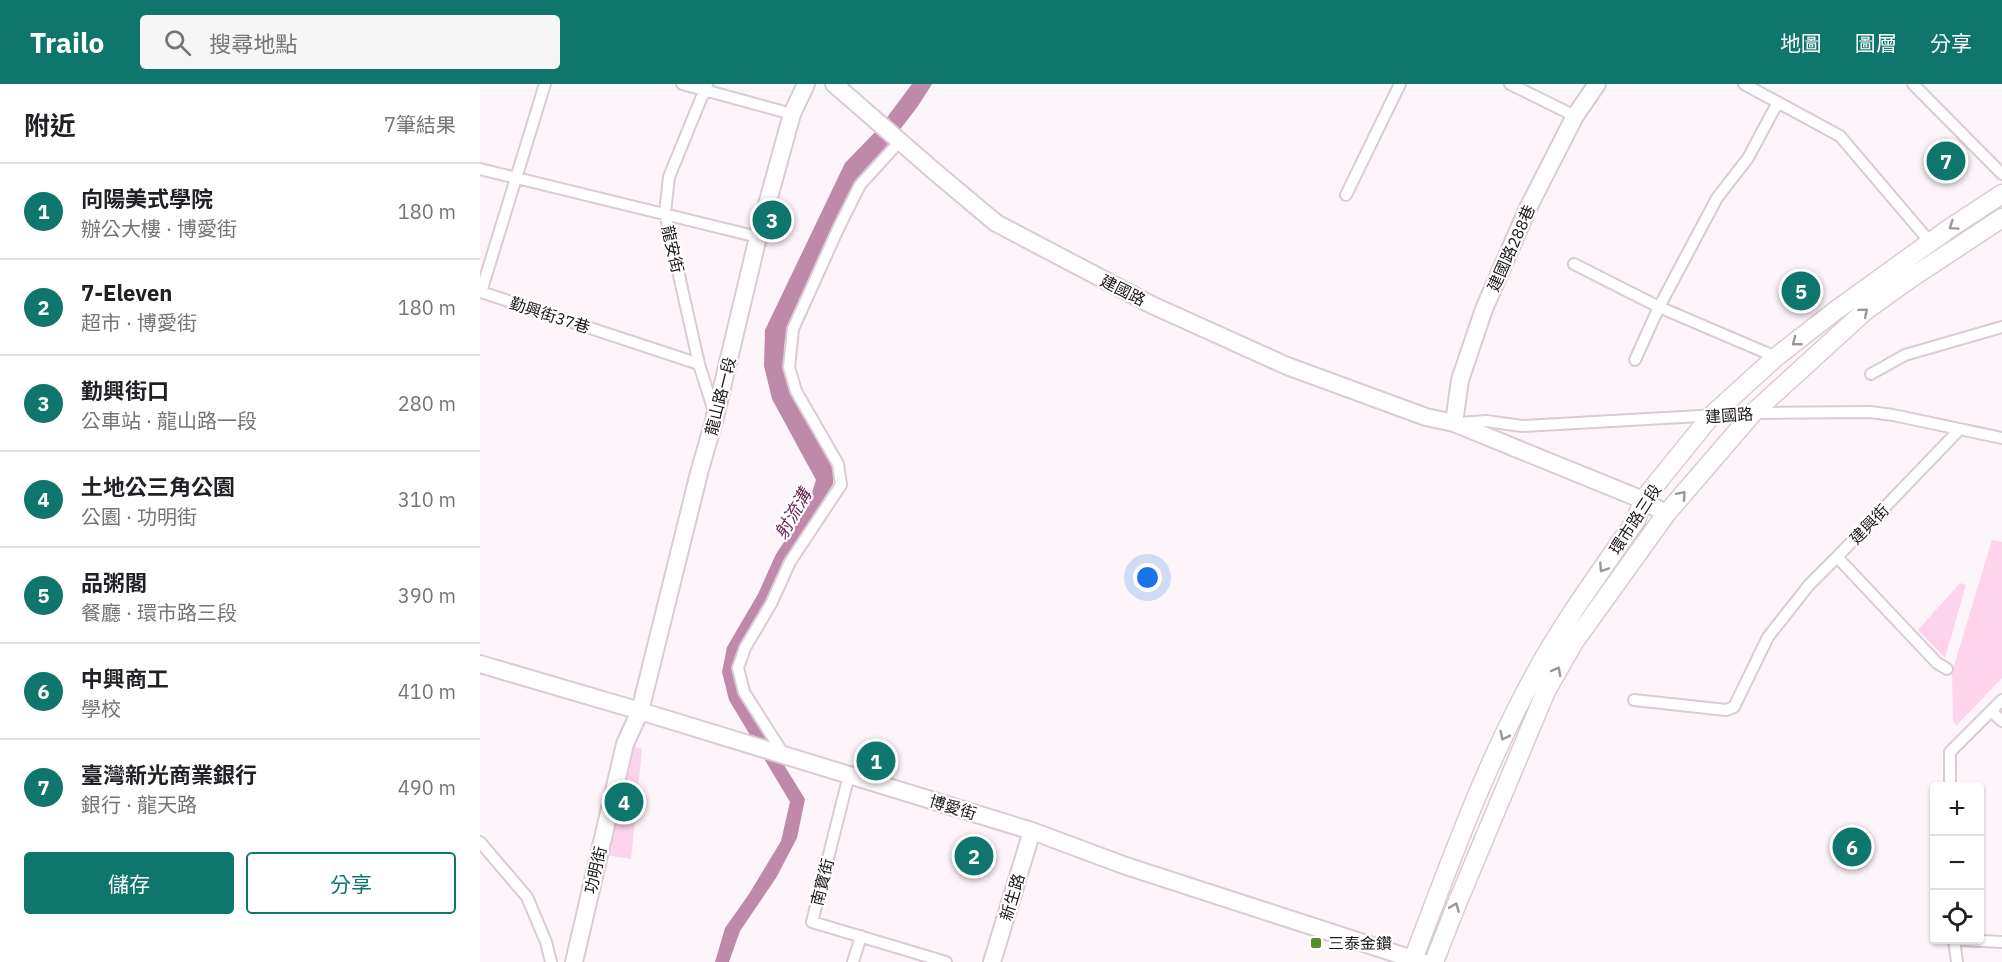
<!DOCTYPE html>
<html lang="zh-TW">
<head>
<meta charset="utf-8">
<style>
	body { margin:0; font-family:"IBM Plex Sans","Noto Sans TC",sans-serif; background:#f6f6f6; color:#202124 }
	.controls { position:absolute; right:18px; bottom:18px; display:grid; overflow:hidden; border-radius:6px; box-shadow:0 2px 4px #0004 }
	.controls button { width:54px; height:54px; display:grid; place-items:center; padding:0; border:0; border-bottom:2px solid #e0e0e0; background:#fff; color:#202124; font:30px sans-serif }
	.you { position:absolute; left:668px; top:494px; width:21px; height:21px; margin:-15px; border:4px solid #fff; border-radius:50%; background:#1a73e8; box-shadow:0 0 0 9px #1a73e833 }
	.badge { display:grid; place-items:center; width:39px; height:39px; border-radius:50%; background:#0f766e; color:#fff; font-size:20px; font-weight:700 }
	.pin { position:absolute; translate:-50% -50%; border:3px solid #fff; box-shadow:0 2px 6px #0006 }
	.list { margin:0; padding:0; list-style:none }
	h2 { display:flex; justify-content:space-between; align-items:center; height:78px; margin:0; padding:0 24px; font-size:26px }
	h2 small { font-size:20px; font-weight:400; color:#757577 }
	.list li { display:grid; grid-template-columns:39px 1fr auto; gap:18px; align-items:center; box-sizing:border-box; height:96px; padding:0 24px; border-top:2px solid #e0e0e0 }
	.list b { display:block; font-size:22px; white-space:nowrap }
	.list p { margin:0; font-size:20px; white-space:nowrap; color:#757577 }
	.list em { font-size:20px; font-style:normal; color:#757577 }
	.actions { display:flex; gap:12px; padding:18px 24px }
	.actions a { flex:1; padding:14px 0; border:2px solid #0f766e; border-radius:6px; text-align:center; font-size:21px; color:#0f766e }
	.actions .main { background:#0f766e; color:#fff }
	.icon { flex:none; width:33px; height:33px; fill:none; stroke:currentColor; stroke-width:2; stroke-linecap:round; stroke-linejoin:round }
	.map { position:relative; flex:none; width:1522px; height:878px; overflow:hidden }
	header { display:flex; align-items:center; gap:36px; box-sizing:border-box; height:84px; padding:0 30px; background:#0f766e; color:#fff }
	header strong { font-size:28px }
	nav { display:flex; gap:33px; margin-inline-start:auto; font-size:21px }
	.search { width:420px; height:54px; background:#f6f6f6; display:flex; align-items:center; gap:15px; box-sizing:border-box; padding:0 21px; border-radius:6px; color:#757577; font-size:22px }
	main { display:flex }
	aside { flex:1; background:#fff }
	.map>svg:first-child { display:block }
</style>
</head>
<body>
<header>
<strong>Trailo</strong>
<div class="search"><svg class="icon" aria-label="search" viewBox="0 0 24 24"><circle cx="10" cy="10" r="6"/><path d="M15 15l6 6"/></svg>搜尋地點</div>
<nav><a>地圖</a><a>圖層</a><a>分享</a></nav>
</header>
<main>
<aside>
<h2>附近<small>7筆結果</small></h2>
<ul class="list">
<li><span class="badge">1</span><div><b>向陽美式學院</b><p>辦公大樓 · 博愛街</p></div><em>180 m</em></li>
<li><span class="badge">2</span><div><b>7-Eleven</b><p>超市 · 博愛街</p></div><em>180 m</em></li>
<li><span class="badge">3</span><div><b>勤興街口</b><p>公車站 · 龍山路一段</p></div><em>280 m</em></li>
<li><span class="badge">4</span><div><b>土地公三角公園</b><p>公園 · 功明街</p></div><em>310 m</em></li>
<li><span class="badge">5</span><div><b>品粥閣</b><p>餐廳 · 環市路三段</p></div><em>390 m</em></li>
<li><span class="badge">6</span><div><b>中興商工</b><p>學校</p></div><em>410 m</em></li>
<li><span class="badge">7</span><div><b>臺灣新光商業銀行</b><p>銀行 · 龍天路</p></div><em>490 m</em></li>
</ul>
<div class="actions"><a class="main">儲存</a><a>分享</a></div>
</aside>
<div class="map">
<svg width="1522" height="878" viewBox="0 0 1522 878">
	<rect width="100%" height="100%" fill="#fef5fa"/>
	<path fill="#fed4ed" d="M 1512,456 L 1522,458 L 1522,594 L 1476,642 L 1473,637 L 1472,588 Z
		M 1480,499 L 1486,501 L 1465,574 L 1438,546 Z
		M 145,660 L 162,665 L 151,775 L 119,770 Z"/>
	<path fill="#bf89aa" d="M 432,0 L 452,0 L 438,22 L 368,114 L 309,242 L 304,262 L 307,297 L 342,357 L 353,383 L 353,400 L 306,474 L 286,520 L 261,562 L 262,613 L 325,715 L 317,754 L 296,794 L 260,847 L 249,878 L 235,878 L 245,844 L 269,810 L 301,757 L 310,718 L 249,616 L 242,588 L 247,563 L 278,510 L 296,470 L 327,424 L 336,396 L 292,315 L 284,282 L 285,246 L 365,79 L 399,44 Z"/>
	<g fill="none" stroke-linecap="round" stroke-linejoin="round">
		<defs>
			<path id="street" d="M 65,0 L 1,208 L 219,280
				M 202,0 L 312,30
				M 227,0 L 189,93 L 185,129 L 219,280 L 235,331
				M 1030,0 L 1095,32
				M 1264,0 L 1360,52 L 1450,158
				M 1433,0 L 1522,90
				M 0,85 L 278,153
				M 866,111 L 920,0
				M 1094,180 L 1179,223 L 1296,273
				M 1155,276 L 1179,223 L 1237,114 L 1268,74 L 1298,18
				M 1391,290 L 1425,271 L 1522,243
				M 980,339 L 1006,337 L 1042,342 L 1273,329 L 1390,328 L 1413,331 L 1522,354
				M 1467,585 L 1457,579 L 1357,473 L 1480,345
				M 1154,616 L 1246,626 L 1254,623 L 1288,553 L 1329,501 L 1357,473
				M 1511,627 L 1522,637
				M 304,671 L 264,608 L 258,584 L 265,564 L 291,520 L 310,478 L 361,401 L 358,380 L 316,307 L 309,283 L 313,245 L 359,143 L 380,101 L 420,57
				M 369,691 L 332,838 L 466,878
				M 1470,702 L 1470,668 L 1522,616
				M 0,758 L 47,813 L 66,858 L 71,878
				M 1474,856 L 1477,878
				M 1482,856 L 1522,858
				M 373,878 L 381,852"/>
			<path id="secondary" d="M 354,0 L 454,87 L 516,139 L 672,221 L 807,282 L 946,333 L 974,339 L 1163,416 L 1186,430
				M 974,339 L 980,296 L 1004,225 L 1048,124 L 1095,32 L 1117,0
				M 0,580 L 160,627 L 552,747 L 646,782 L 942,878
				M 94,878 L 145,660 L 160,627 L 219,389 L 235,333 L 278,153 L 312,30 L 326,0
				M 512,878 L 552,747"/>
			<path id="primary" d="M 932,878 C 969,782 1004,683 1054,592 C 1083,538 1121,487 1156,436 L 1163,416 L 1231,332 L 1296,273 L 1355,227 L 1470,144 L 1522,110
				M 954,878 L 976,822 L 1066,607 L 1094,558 L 1186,430 L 1273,329 L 1385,227 L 1431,194 L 1522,134"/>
		</defs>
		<use href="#street" stroke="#dacbd4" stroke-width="14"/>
		<use href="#secondary" stroke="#dacbd4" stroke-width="20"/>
		<use href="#primary" stroke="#dacbd4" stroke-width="21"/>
		<use href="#street" stroke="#fff" stroke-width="10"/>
		<use href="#secondary" stroke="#fff" stroke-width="16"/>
		<use href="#primary" stroke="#fff" stroke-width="18"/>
	</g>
	<defs><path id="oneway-chevron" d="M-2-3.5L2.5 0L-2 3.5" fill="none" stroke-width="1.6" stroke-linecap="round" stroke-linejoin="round" transform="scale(1.5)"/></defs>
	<g stroke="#999798">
		<use href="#oneway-chevron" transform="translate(1473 142) rotate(146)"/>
		<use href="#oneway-chevron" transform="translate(1384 228) rotate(-40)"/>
		<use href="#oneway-chevron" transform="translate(1316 258) rotate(142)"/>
		<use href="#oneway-chevron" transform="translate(1202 411) rotate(-49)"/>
		<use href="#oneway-chevron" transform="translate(1123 484) rotate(124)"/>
		<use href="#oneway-chevron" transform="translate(1077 587) rotate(-61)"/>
		<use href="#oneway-chevron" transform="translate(1024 652) rotate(116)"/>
		<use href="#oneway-chevron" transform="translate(975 823) rotate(-68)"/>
	</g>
	<rect fill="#5b8d24" stroke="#fff" stroke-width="2" x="830" y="853" width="12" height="12" rx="3"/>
	<g text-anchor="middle" stroke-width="4.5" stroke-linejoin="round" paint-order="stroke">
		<g font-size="16" fill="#1c171a" stroke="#fff">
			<text transform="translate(1031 164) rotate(-66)" y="6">建國路288巷</text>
			<text transform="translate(193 165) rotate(77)" y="6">龍安街</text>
			<text transform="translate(643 206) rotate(27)" y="6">建國路</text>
			<text transform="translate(70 231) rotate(18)" y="6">勤興街37巷</text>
			<text transform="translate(240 312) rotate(-76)" y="6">龍山路一段</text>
			<text transform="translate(1249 331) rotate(-4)" y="6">建國路</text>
			<text transform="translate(1155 435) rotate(-57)" y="6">環市路三段</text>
			<text transform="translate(1389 440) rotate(-46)" y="6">建興街</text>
			<text transform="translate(473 723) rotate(17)" y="6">博愛街</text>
			<text transform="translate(115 786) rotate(-77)" y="6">功明街</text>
			<text transform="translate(342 798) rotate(-76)" y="6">南寶街</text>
			<text transform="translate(532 813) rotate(-73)" y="6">新生路</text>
		</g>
		<g font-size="16" fill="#1c171a" stroke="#fff" text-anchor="start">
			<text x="848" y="865">三泰金鑽</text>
		</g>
		<g font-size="18" font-style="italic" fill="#6c2a57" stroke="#fff">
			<text transform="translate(313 430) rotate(-60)" y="6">射流溝</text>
		</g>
	</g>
</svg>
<div class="controls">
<button>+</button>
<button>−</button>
<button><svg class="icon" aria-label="locate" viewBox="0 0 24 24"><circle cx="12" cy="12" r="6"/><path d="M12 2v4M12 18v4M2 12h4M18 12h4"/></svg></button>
</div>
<div class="you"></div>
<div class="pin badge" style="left:396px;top:677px">1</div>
<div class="pin badge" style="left:494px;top:772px">2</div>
<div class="pin badge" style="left:292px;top:136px">3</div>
<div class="pin badge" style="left:144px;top:718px">4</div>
<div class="pin badge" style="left:1321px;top:207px">5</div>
<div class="pin badge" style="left:1372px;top:763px">6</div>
<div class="pin badge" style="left:1466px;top:77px">7</div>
</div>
</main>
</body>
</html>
